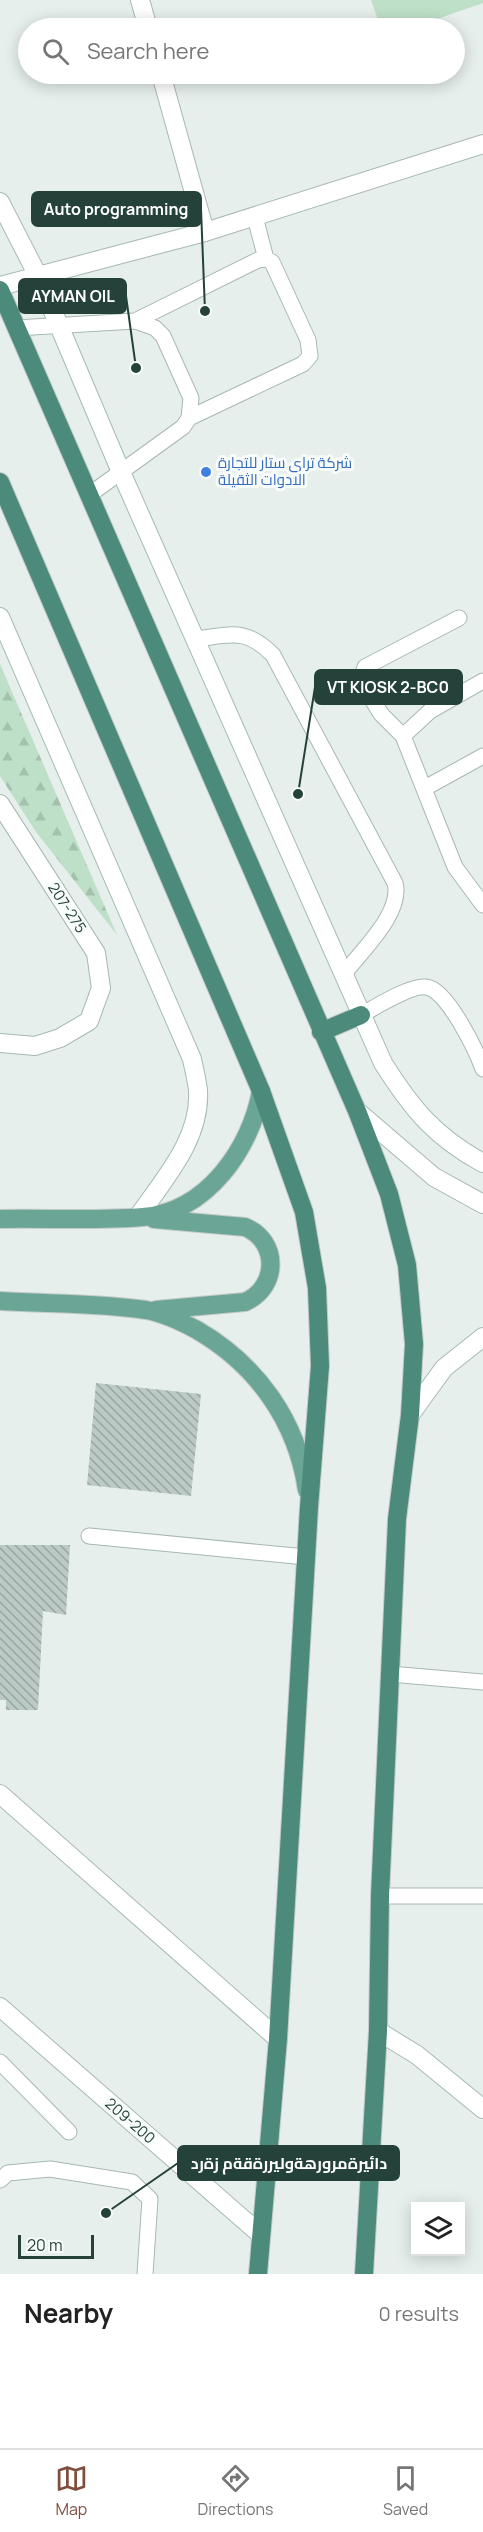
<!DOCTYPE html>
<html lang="en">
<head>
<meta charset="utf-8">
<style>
	body { margin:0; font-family:Manrope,Cairo,sans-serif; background:#f2f2f2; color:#222 }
	.controls { position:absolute; right:18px; bottom:18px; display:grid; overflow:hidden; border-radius:0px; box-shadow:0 3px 15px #0003 }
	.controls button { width:54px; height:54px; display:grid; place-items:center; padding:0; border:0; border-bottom:2px solid #e0e0e0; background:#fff; color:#222; font:30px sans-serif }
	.scale { position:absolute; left:18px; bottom:15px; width:76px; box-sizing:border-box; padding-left:6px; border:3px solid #24423a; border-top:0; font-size:16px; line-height:21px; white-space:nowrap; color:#24423a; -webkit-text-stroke:4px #f7fbf9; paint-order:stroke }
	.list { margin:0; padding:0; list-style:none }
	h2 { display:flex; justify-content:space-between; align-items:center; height:78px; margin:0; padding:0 24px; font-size:26px }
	h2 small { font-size:20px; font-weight:400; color:#767676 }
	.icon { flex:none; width:33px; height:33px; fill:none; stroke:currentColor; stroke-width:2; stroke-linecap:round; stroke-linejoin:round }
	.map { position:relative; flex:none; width:483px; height:2274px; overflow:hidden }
	.search { position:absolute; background:#fff; box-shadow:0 3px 15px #0003; left:18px; right:18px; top:18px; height:66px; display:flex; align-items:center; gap:15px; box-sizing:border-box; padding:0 21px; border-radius:33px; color:#767676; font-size:22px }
	.sheet { height:174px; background:#fff }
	nav { display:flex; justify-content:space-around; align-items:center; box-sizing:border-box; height:84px; border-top:2px solid #e0e0e0; background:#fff; font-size:16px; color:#767676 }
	nav a { display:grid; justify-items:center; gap:3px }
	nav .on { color:#804e3d }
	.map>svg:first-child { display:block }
</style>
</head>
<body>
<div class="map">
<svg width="483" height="2274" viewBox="0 0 483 2274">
	<defs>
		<pattern id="forest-firs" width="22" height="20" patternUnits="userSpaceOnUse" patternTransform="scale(1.5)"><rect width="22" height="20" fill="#bfe0c8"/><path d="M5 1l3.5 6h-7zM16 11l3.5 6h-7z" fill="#a4c1ad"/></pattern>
		<pattern id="building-back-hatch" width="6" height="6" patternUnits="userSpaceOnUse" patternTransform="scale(1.5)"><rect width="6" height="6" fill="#bbcac4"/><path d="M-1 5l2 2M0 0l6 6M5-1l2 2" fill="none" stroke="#98a6a0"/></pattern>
	</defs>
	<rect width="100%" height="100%" fill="#e6efeb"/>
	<path fill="url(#forest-firs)" d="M 0,664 L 117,935 L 36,832 L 0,776 Z"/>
	<path fill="#bfe0c8" d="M 371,0 L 483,0 L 483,3 L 411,28 L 381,28 Z"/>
	<path fill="url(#building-back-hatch)" d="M 96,1383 L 201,1394 L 191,1496 L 87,1485 Z
		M 0,1545 L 70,1545 L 66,1615 L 43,1611 L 38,1710 L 6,1710 L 6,1700 L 0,1700 Z"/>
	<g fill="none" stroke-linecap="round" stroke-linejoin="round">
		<defs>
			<path id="service" d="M 255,217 L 266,259
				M 135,321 L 258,260 L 266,259 L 272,262 L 308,340 L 310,356 L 303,364 L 189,418
				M 16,328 L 135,321 L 155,328 L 163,336 L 191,398 L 189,418 L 183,427 L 89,495
				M 195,639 C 231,635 245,627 273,655 L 395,883 C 403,913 361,951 344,974
				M 483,681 L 430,711 L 403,736 L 455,867 L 483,905
				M 403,736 L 381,714 L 361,681 L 365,667 L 459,618
				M 425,788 L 483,756
				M 361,1015 C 376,1007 410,985 426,987 C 447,989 476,1050 483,1069
				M 89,1536 L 306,1557
				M 390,1674 L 483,1682
				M 380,1896 L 483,1896
				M 0,2062 L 69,2132
				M 0,2180 L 8,2173 L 50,2169 L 132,2182 L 150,2199 L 145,2274"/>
			<path id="minor" d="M 140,0 L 148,28
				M 161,74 L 205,232
				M 0,286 L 205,232 L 483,144
				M 0,804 L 96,953 L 101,988 L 89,1021 L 60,1038 L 35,1046 L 0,1043
				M 0,1794 L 278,2039
				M 0,2007 L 260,2234
				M 378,2031 L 417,2055 L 483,2109"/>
			<path id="tertiary" d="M 357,1111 L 434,1177 L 483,1204
				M 410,1415 L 444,1368 L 483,1337"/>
			<path id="secondary" d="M 0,202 L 38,276 L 121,472 L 383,1063 C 412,1109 435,1137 483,1163
				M 0,617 L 192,1059 C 194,1069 197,1080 198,1091 C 201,1139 163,1180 138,1217"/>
			<path id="primary" d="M 0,1219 C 47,1218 97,1221 143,1217 C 207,1212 251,1148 261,1091
				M 154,1219 L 245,1227 C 279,1241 279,1287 245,1302 L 156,1310
				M 0,1301 C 48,1304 99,1303 146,1310 C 163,1313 182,1322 197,1330 C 257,1365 297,1421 307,1490"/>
			<path id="trunk" d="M 0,290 L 357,1111 L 389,1194 L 407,1265 L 414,1344 L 410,1415 L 397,1519 L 380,1896 L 378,2031 L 364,2274
				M 0,482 L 261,1091 L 304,1212 L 317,1288 L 320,1366 L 309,1507 L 278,2039 L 258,2274
				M 321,1032 L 361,1015"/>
		</defs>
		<use href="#service" stroke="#a8b8b2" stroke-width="17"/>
		<use href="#minor" stroke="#a8b8b2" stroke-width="20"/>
		<use href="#tertiary" stroke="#a8b8b2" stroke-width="20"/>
		<use href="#secondary" stroke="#a4bbb3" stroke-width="20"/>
		<use href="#primary" stroke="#c2cac8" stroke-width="20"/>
		<use href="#trunk" stroke="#c2cac8" stroke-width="20"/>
		<use href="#service" stroke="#fff" stroke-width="15"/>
		<use href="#minor" stroke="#fff" stroke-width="18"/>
		<use href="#tertiary" stroke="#fff" stroke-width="18"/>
		<use href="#secondary" stroke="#fff" stroke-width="18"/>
		<use href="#primary" stroke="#6aa596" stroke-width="18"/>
		<use href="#trunk" stroke="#4c8a7c" stroke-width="18"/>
	</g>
	<circle fill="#3f7fe0" stroke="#f7fbf9" stroke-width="2" cx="206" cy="472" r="6"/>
	<g text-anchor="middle" stroke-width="6" stroke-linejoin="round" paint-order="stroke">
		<g font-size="15" fill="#366cbe" stroke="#f7fbf9" text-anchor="start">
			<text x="218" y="468">شركة ترای ستار للتجارة<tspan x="218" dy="17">الادوات الثقيلة</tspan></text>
		</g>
		<g font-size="15" fill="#24423a" stroke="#f7fbf9">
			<text transform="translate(67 908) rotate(57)" y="5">207-275</text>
			<text transform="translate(130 2121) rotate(41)" y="5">209-200</text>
		</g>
	</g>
	<path fill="none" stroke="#24423a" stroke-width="2" d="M205 311L201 209M136 368L126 296M298 794L315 687M106 2213L178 2163"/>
	<g fill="#24423a" stroke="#f7fbf9" stroke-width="2">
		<circle cx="205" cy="311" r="6"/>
		<circle cx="136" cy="368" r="6"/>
		<circle cx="298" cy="794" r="6"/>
		<circle cx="106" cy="2213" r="6"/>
	</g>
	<g fill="#24423a" stroke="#24423a" stroke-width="2">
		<rect x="32" y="192" width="169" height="34" rx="6"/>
		<rect x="19" y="279" width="107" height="34" rx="6"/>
		<rect x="315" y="670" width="147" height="34" rx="6"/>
		<rect x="178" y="2146" width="221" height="34" rx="6"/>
	</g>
	<g font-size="16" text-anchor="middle" font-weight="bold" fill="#fff">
		<text x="116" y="215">Auto programming</text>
		<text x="73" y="302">AYMAN OIL</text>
		<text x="388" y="693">VT KIOSK 2-BC0</text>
		<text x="289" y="2169">دائيرةمرورهةوليررةقةم زةرد</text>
	</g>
</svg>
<div class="controls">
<button><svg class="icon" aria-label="layers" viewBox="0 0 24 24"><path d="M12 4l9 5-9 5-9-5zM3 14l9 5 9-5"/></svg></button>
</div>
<div class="scale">20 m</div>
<div class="search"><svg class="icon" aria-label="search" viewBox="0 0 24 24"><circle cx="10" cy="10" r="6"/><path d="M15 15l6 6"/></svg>Search here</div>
</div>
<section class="sheet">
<h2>Nearby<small>0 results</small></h2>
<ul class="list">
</ul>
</section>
<nav>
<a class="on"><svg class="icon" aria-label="map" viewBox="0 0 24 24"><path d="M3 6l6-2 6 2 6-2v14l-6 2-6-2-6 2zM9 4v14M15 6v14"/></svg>Map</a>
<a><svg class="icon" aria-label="directions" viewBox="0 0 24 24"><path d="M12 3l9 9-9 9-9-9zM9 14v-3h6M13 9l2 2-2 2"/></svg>Directions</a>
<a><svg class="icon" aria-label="saved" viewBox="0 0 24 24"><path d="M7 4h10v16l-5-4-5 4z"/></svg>Saved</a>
</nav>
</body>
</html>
